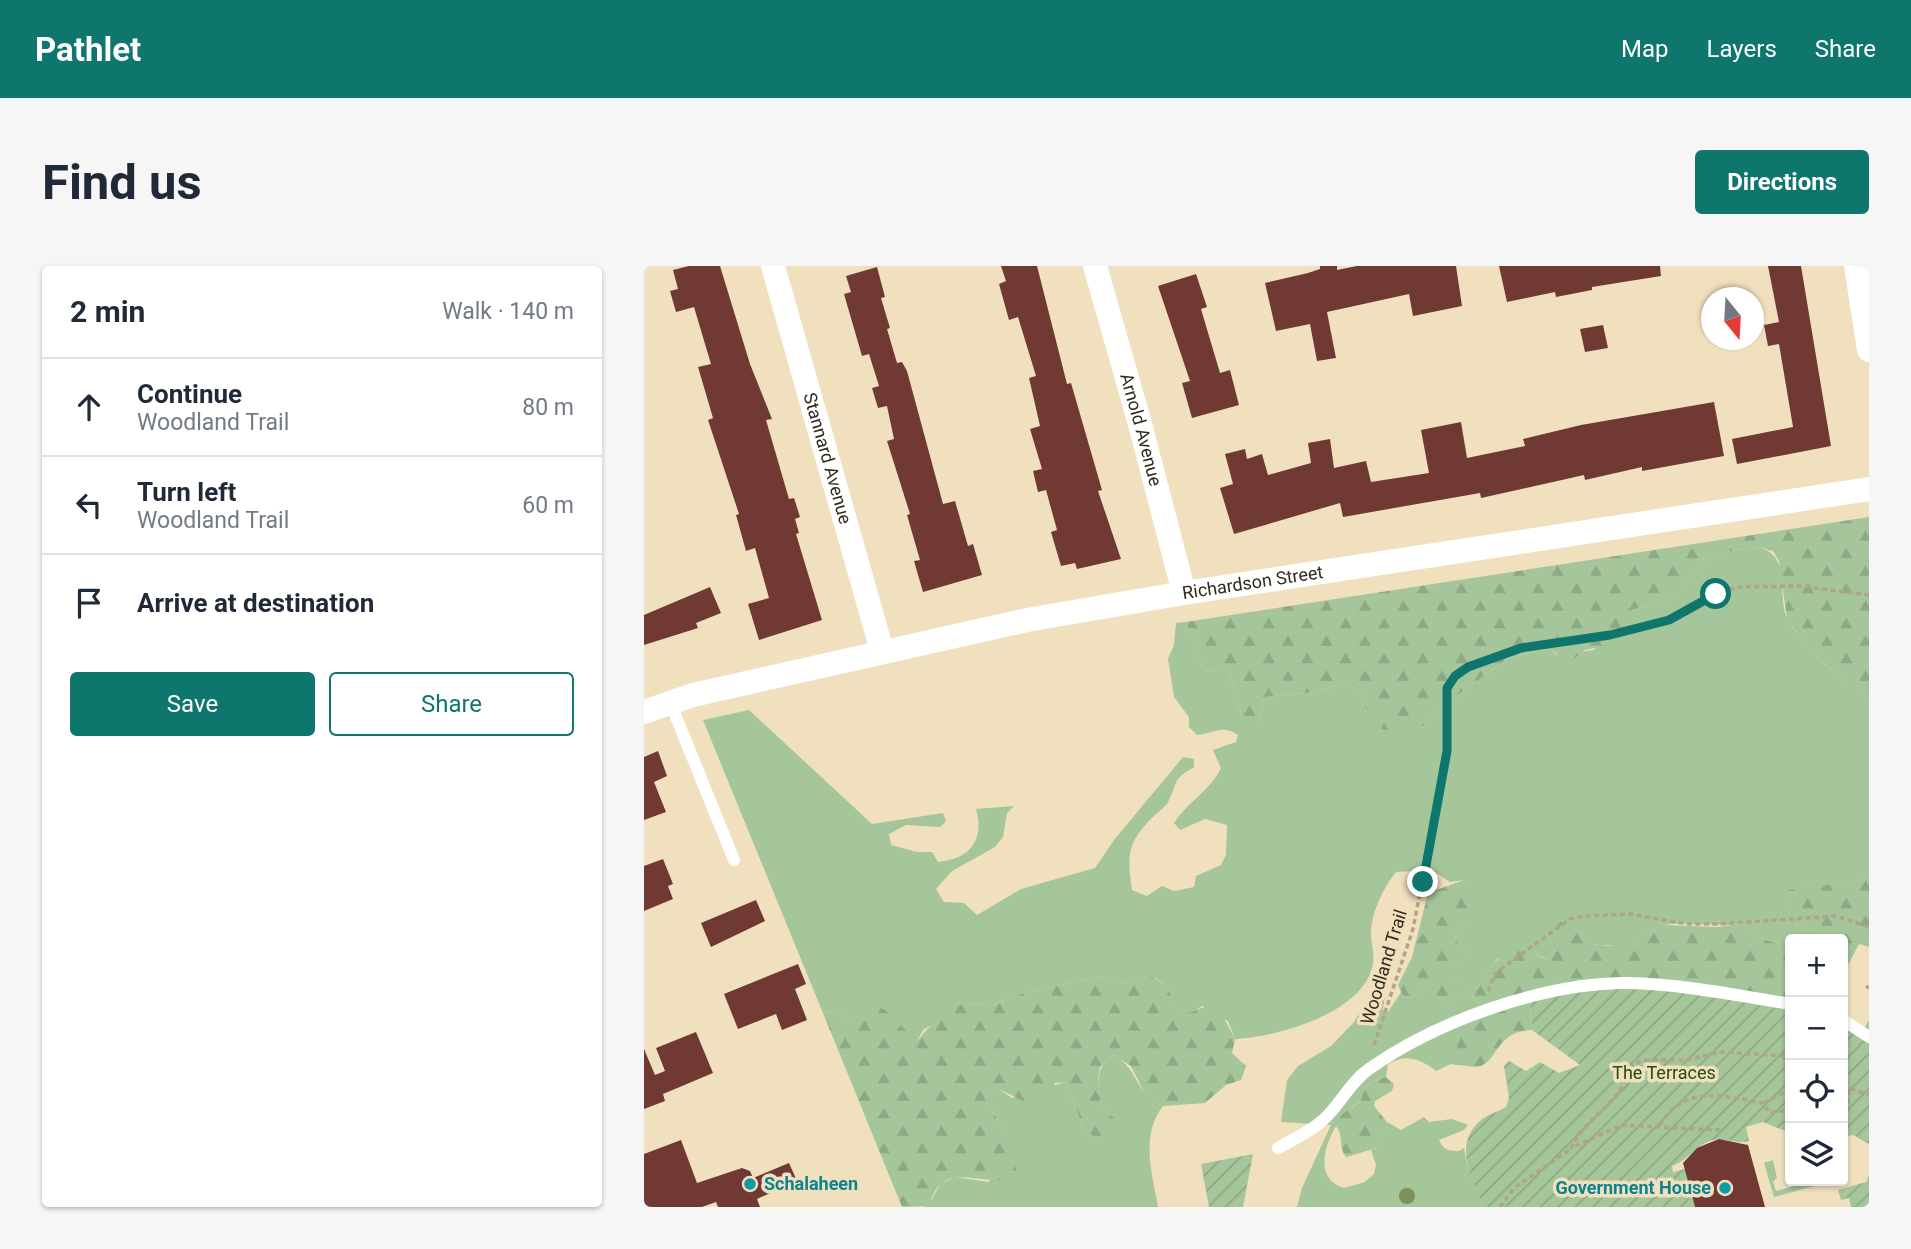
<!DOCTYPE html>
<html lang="en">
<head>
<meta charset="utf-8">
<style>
	body { margin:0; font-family:Roboto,sans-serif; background:#f6f6f7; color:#1f2937 }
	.controls { position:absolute; right:21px; bottom:21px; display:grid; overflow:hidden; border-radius:7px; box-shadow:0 2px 5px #0004 }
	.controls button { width:63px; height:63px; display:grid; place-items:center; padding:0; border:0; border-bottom:2px solid #e0e1e3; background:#fff; color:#1f2937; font:35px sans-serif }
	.compass { position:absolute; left:1057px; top:21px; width:63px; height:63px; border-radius:50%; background:#fff; box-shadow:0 2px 5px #0004; rotate:162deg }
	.stop { position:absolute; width:21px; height:21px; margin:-16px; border:5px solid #0f766e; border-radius:50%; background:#fff }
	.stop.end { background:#0f766e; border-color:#fff; box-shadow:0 2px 7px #0008 }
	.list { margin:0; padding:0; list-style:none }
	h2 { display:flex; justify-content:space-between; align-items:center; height:91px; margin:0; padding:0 28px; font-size:30px }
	h2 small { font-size:23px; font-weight:400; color:#747a83 }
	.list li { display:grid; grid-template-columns:46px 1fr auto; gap:21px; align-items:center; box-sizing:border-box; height:98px; padding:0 28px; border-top:2px solid #e0e1e3 }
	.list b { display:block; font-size:26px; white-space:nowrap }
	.list p { margin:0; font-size:23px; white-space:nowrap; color:#747a83 }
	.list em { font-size:23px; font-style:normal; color:#747a83 }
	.actions { display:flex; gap:14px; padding:21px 28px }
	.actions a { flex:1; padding:16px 0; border:2px solid #0f766e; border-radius:7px; text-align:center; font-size:24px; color:#0f766e }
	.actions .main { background:#0f766e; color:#fff }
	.icon { flex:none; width:38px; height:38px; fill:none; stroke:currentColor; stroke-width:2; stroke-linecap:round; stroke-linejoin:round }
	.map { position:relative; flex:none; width:1225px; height:941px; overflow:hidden; border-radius:7px }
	header { display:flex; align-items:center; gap:42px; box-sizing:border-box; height:98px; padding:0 35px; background:#0f766e; color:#fff }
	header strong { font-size:33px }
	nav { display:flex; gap:38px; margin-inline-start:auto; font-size:24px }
	.intro { display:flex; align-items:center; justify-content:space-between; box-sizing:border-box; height:168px; padding:0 42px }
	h1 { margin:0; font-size:49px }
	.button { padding:18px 32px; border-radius:7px; background:#0f766e; color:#fff; font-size:24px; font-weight:700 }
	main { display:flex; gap:42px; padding:0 42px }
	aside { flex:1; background:#fff; border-radius:7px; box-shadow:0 2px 5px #0004 }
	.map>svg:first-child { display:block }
</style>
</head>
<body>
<header>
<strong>Pathlet</strong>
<nav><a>Map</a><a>Layers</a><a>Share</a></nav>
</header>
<div class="intro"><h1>Find us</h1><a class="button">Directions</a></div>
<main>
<aside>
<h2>2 min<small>Walk · 140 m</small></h2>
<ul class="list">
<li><svg class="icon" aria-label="ahead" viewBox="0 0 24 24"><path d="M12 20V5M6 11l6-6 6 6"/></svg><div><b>Continue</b><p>Woodland Trail</p></div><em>80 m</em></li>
<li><svg class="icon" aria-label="left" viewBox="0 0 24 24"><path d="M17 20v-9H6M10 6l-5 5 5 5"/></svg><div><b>Turn left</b><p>Woodland Trail</p></div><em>60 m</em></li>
<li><svg class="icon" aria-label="arrive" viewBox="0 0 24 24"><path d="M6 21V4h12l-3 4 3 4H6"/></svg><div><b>Arrive at destination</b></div></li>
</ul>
<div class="actions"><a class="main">Save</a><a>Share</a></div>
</aside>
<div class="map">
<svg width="1225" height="941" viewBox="0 0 1225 941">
	<defs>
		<pattern id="forest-firs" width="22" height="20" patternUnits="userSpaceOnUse" patternTransform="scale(1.75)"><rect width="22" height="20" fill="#a5c59b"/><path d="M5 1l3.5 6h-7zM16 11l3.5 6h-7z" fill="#8ea985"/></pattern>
		<pattern id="garden-furrows" width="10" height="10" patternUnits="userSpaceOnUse" patternTransform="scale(1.75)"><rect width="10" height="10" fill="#a5c59b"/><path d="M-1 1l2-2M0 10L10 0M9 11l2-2" fill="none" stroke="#8ea985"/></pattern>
	</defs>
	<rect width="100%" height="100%" fill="#f0e0be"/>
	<path fill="#a5c59b" d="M 1115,281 C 1150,292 1131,327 1144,354 C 1156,377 1202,421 1225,432 L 1225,613 L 1162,622 L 1140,635 L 1148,657 L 1183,670 L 1183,673 L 1146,673 L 1146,681 L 1118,673 L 1098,658 C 1072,661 1044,655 1020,659 C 1011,660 1005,669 997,674 C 982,681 963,680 948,678 L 939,666 L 911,671 L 911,684 L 903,693 L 878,683 L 853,693 L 833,722 L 825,721 L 809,711 L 809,702 L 821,693 L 823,684 L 812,675 L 811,670 L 824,657 L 820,614 L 806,616 L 788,604 L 752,606 C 740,621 728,645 727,665 C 726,676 731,686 729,697 C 722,747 632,771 591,773 L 584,755 L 558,740 L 546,748 L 535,749 L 523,721 L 510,711 L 478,717 L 455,711 L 383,726 L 348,739 L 322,738 L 279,764 L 273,775 C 254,758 225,748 200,752 L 195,746 L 179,747 L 59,454 L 105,444 L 228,558 L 299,547 L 302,555 L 296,561 L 262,559 L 245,568 L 247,579 L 273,586 L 288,586 L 294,596 C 326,593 341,574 332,543 L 370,540 L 363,547 L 359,571 L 351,581 L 308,605 L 292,623 L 300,636 L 320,637 L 333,649 L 377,623 L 451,602 L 470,574 L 539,491 L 550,493 L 550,501 C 527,515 535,514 525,534 C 523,540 514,546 510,550 C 483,576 483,589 488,624 L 503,630 L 518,620 L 530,625 L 550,621 L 552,610 L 577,599 L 582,589 L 583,559 L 561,553 L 536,564 L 530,557 C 543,537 570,520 577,502 L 569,484 L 592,476 L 594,469 C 579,458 570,467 553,469 L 545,461 L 545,451 L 530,431 L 524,393 L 530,379 L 532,357 L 542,356 L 561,406 L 584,402 L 597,447 L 616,456 L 620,431 L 671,426 L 700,418 L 715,424 L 720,440 L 783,458 L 796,442 L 863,393 L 905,382 L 913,389 L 950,384 L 986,344 L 1019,337 L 1034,327 L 1065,295 L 1086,285 Z
		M 737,722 L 741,729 L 739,744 L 744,746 L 757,726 L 760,732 L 775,729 L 783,722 L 801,737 L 820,729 L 834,734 L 836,752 L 813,780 L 813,799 L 807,798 L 792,805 C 777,793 762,787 744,798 L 742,811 L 729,815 L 718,825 L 717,835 C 691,848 659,910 700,922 L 721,916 L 730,908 L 732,899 L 727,884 L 736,881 L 743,856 L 757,864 L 780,851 L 785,856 L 808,853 L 824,859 L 820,864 L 795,874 C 799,884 805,885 815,885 L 820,882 L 823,898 L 839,941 L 653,941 L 658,922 L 687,859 L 637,856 L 643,814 L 654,800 L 687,780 L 710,756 L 730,723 Z
		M 470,789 C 498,807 488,825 519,840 C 496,870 508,906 514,941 L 279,941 L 288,933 L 296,918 L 311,911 L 345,916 L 361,864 L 341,834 L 349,819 L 368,832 L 422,816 L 440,864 L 460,878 L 472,853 L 457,841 C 455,820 449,801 470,789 Z
		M 1129,894 L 1133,912 L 1129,916 L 1132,925 L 1168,915 L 1170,920 L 1130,931 L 1120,897 Z"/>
	<path fill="url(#forest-firs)" d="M 1225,251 L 1225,432 L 1210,425 L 1162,380 L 1143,353 L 1135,295 L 1129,285 L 1115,281 L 1086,285 L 1065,295 L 1035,327 L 1019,337 L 986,344 L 987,356 L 981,376 L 941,384 L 928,394 L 921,394 L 905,382 L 863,393 L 796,442 L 783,458 L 758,467 L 738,463 L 720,440 L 715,424 L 700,418 L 671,426 L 620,431 L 616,456 L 608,461 L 597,447 L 584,402 L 561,406 L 542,356 Z
		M 1225,613 L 1225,681 L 1215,678 L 1199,709 L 1199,673 L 1183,673 L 1183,670 L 1148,657 L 1140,635 L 1144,624 Z
		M 820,614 L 834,634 L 835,653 L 824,657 L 811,670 L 812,675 L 823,684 L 822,693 L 809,702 L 809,711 L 825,721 L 833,722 C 844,708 855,681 878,683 C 886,683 895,692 903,693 L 911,684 L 909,663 L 917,655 L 936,656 L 948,678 L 965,680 L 996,674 L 1016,659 L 1073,661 L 1098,658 L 1118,673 L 1146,681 L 1146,732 L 964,713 L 936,714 L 892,725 L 886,736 L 888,764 C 853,765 854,793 837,800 C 830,802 820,799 813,799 L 813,780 L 817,768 C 834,759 836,753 834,734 L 820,729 L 801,737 L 783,722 L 775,729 L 760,732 L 754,719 L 768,691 L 784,627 Z
		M 455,711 L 478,717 L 509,711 L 523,721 L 536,749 C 552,747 555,739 574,740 L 591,773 L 588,787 L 602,800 L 597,814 L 582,819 L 561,837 L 519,840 L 503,832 L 487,800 L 469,789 L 456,801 L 454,813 L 457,841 L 472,853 L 477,864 L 470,877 L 460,878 L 440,864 L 422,816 L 411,817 L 404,834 L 387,839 L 349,820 L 341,834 L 361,864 L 374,910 C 347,922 317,902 298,917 C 291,921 288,934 283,940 L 258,941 L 179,747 L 195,746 L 200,752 L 211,750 L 222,739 L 240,743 L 273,775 L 302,742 L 322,738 L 348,739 L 383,726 Z
		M 742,811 L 750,818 L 748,825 L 731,835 L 730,840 L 743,856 L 736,881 L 702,891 C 694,881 700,870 692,860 L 696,850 L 717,835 L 718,825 L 729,815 Z"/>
	<path fill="url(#garden-furrows)" d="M 1005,722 L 1146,743 L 1146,867 L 1119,856 L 1102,861 L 1105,875 C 1092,879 1080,870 1066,875 C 1050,881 1043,895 1028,900 L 1029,906 L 1041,903 L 1051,941 L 839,941 C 828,911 808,879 837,854 C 844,848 854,846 862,841 L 865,832 L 860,800 L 865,795 L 882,805 L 896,796 L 915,807 L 936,799 L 888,764 L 886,736 L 936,724 Z
		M 1225,754 L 1225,878 L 1209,869 L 1199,871 L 1199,759 L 1216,770 Z
		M 609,888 L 599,941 L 565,941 L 557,898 Z
		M 1225,910 L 1225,941 L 1207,941 L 1205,932 L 1197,934 L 1194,924 L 1222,916 Z"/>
	<path fill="#703934" d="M 45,0 L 76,0 L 106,98 L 128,153 L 122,154 L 145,233 L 150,232 L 156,251 L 151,253 L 155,267 L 152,268 L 178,354 L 115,374 L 104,338 L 125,332 L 111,282 L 102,285 L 92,249 L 95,248 L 64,154 L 69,152 L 54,101 L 67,98 L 50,41 L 32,46 L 26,25 L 34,23 L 29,4 Z
		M 357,0 L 393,0 L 423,118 L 427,117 L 458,224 L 454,225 L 477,293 L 433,303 L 431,297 L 417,300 L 407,266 L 413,264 L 402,224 L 394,226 L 389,205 L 398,203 L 386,163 L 396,160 L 385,112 L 392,110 L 374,51 L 365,54 L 355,18 L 362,15 Z
		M 676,0 L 693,0 L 693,4 L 713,0 L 812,0 L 818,40 L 769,50 L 765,28 L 683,46 L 692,92 L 673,95 L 666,58 L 632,65 L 621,17 L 664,7 L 676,3 Z
		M 855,0 L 1016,0 L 1017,10 L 948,21 L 948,24 L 912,31 L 911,26 L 863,36 Z
		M 1124,0 L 1157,0 L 1187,180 L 1093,198 L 1088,173 L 1149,161 L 1135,78 L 1124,80 L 1120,59 L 1135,56 Z
		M 233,1 L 241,31 L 237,32 L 246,62 L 243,63 L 253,97 L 258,96 L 263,105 L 299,238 L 311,235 L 324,280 L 329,278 L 338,309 L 279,326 L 270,295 L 276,294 L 263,249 L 266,248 L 243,175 L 250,173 L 243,140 L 234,142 L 228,122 L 235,120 L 225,88 L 218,90 L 200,28 L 207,26 L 202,10 Z
		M 552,8 L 563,41 L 557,43 L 576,107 L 586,104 L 595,139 L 548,152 L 538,117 L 546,115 L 514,20 Z
		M 959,59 L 964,82 L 941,86 L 936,63 Z
		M 1070,136 L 1080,190 L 998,205 L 998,201 L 941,214 L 940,209 L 837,232 L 836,227 L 699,251 L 696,237 L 590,268 L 576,222 L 589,218 L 581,188 L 601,183 L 603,193 L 618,188 L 624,209 L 667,197 L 664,177 L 686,173 L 690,202 L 722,195 L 727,216 L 785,207 L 777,164 L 817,156 L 823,192 L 881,180 L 879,173 L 937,159 Z
		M 66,321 L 77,347 L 52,357 L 54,362 L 0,379 L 0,349 Z
		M 14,485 L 23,510 L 10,516 L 22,546 L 0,554 L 0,491 Z
		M 19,593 L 29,618 L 24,620 L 29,633 L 0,645 L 0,600 Z
		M 112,634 L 121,655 L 67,681 L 57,657 Z
		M 154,698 L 162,718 L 151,723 L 163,754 L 138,764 L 132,748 L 94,763 L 80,728 Z
		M 52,766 L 69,807 L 19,828 L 21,835 L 0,843 L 0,783 L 11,809 L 21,805 L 12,782 Z
		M 1075,873 L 1104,879 L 1121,941 L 1051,941 L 1039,897 L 1053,882 Z
		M 37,874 L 53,917 L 98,902 L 106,905 L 109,912 L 145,897 L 153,915 L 113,933 L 116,941 L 74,941 L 72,936 L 58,941 L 0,941 L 0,888 Z"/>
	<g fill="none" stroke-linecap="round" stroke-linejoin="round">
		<path stroke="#b0a489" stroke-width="3.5" stroke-dasharray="5 3.5" stroke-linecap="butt" d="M 1222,720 L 1225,722
			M 844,725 L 851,708 L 865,697 L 926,653 L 941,650 L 986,648 L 1043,658 L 1073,658 L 1192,650 L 1225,661
			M 730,779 L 769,663 L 803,485 L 803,423 L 811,410 L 824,401 L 877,382 L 966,369 L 1025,354 L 1072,328 L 1093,321 L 1157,320 L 1225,329
			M 1199,784 L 1207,780
			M 1120,837 L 1146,823 L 1140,789
			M 1199,853 L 1203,848 L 1205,822 L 1225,829
			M 1016,859 C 1039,818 1081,830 1119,837 L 1126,847 L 1146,844
			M 1076,864 L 978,859 L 927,882 C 943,849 980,836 985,801 L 999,794 L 1042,794 L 1077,786 L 1146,790
			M 856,941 L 870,922 L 927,883"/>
		<path stroke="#fff" stroke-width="12" d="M 26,436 L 90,594
			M 1199,754 L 1225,771
			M 634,882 C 648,874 666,866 679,854 C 696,839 706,816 725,803 C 793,755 899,717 983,717 C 1037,718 1093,729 1146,738"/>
		<g stroke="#fff" stroke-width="24">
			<path id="s1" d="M 129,0 L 238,385"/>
			<path id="s2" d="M 451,0 L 496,158 L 540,327"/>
			<path d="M 1212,0 L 1225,84"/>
			<path id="s3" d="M 0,446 L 49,429 L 383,354 L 540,327 L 1225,223"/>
		</g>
	</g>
	<circle fill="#7e905b" cx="763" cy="930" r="8"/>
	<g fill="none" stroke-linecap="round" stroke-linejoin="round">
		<path stroke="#0f766e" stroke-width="9" d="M 779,616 L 803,485 L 803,422 L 811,410 L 824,401 L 877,382 L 966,369 L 1025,354 L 1072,328"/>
	</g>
	<g fill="#0f9aa8" stroke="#f0e0be" stroke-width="2.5">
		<circle cx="106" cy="918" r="7"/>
		<circle cx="1081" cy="922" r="7"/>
	</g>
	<g text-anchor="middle" stroke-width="7" stroke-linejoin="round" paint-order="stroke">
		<g font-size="18" fill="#312b1e" stroke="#f0e0be">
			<text dy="6" stroke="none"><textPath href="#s2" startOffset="170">Arnold Avenue</textPath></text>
			<text dy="6" stroke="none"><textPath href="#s1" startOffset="200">Stannard Avenue</textPath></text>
			<text dy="6" stroke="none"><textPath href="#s3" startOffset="623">Richardson Street</textPath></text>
			<text transform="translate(740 701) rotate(-73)" y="6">Woodland Trail</text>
		</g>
		<g font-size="18" fill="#204f0a" stroke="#f0e0be">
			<text x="1020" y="813">The Terraces</text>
		</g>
		<g font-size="18" font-weight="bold" fill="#0d838f" stroke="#f0e0be" text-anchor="start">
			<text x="120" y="924">Schalaheen</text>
			<text x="1067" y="928" text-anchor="end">Government House</text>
		</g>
	</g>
</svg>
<div class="controls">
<button>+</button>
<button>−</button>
<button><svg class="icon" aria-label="locate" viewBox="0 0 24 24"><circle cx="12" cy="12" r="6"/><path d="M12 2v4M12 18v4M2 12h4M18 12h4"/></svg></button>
<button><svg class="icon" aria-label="layers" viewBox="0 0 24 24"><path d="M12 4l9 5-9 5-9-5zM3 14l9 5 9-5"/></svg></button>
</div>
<svg class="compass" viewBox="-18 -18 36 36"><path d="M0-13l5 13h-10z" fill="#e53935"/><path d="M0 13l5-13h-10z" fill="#747a83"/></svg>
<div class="stop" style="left:1072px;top:328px"></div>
<div class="stop end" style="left:779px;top:616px"></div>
</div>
</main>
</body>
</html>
